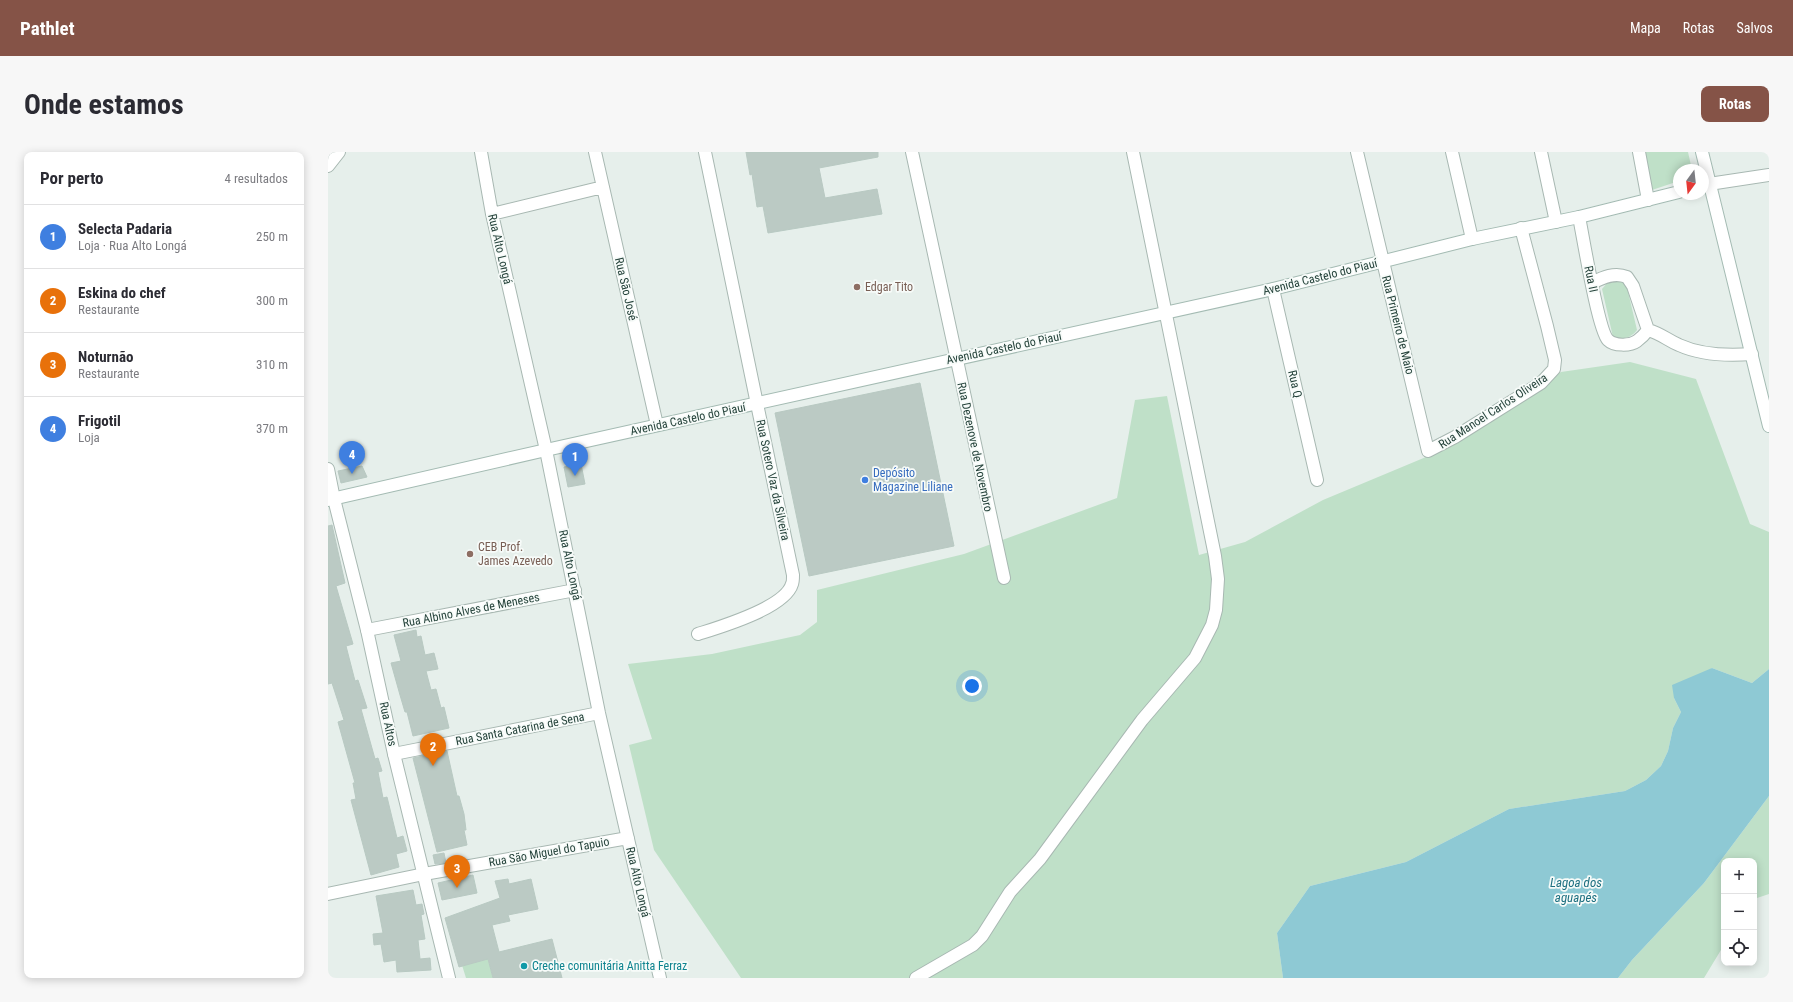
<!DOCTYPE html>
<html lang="pt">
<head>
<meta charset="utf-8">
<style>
	body { margin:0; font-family:"Roboto Condensed",sans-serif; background:#f7f7f7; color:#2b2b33 }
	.controls { position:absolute; right:12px; bottom:12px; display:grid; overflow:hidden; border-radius:8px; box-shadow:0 2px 10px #0003 }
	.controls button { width:36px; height:36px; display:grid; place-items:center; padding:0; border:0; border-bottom:1px solid #e1e1e2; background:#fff; color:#2b2b33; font:20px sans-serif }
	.compass { position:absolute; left:1345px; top:12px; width:36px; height:36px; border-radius:50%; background:#fff; box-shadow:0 2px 10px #0003; rotate:195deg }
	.you { position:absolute; left:644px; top:534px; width:14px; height:14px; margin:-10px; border:3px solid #fff; border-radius:50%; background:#1a73e8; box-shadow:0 0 0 6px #1a73e833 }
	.badge { display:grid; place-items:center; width:26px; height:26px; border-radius:50%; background:#855347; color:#fff; font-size:13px; font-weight:700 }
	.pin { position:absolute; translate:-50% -33px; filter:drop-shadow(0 1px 2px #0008) }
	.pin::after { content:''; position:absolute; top:21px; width:14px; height:12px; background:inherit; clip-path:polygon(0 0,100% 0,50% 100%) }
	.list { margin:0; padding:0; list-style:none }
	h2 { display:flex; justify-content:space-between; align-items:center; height:52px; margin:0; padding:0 16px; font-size:17px }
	h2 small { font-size:13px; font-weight:400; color:#7c7c81 }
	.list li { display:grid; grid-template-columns:26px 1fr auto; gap:12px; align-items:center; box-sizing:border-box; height:64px; padding:0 16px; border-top:1px solid #e1e1e2 }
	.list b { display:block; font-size:15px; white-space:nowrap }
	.list p { margin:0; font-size:13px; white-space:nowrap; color:#7c7c81 }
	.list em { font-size:13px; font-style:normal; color:#7c7c81 }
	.icon { flex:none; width:22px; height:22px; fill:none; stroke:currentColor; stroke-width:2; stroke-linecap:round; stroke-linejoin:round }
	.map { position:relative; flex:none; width:1441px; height:826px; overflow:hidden; border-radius:8px }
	header { display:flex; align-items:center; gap:24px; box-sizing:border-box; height:56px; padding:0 20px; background:#855347; color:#fff }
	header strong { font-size:19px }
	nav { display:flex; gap:22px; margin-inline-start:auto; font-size:14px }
	.intro { display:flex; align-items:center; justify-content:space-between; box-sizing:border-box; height:96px; padding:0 24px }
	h1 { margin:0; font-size:28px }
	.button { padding:10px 18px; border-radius:8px; background:#855347; color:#fff; font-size:14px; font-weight:700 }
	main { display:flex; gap:24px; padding:0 24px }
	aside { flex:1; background:#fff; border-radius:8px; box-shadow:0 2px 10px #0003 }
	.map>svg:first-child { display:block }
</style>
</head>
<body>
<header>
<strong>Pathlet</strong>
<nav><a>Mapa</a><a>Rotas</a><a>Salvos</a></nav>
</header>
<div class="intro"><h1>Onde estamos</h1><a class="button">Rotas</a></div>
<main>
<aside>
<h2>Por perto<small>4 resultados</small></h2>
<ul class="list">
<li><span class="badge" style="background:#3f7fe0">1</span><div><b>Selecta Padaria</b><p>Loja · Rua Alto Longá</p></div><em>250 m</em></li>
<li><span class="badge" style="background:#e8710a">2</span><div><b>Eskina do chef</b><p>Restaurante</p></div><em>300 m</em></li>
<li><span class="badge" style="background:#e8710a">3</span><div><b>Noturnão</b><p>Restaurante</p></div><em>310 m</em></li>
<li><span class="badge" style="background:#3f7fe0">4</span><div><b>Frigotil</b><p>Loja</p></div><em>370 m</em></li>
</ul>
</aside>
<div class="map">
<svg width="1441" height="826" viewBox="0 0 1441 826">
	<rect width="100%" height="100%" fill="#e6efeb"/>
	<path fill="#bfe0c8" d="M 1316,0 L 1360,0 L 1364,18 L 1351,18 L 1351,29 L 1324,38 Z
		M 1290,128 L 1298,131 L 1309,178 C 1303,186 1295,188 1285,185 L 1274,137 L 1280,130 Z
		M 1302,210 L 1368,227 L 1422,372 L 1441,380 L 1441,517 L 1424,531 L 1384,516 L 1346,546 L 1353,560 L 1345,576 L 1340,599 L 1333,614 L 1318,628 L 1297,639 L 1181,657 L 1078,710 L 982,734 L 949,781 L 955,826 L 413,826 L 326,698 L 301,593 L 324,587 L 300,512 L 384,502 L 472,483 L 489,470 L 489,438 L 636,402 L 789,346 L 807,248 L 839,244 L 871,403 L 917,390 L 995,348 L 1098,305 L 1233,220 Z
		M 1441,644 L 1441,742 L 1426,747 L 1426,709 L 1396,709 L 1396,793 L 1376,826 L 1290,826 L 1304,808 L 1376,731 Z
		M 159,803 L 165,826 L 138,826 L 133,810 Z"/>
	<path fill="#8ec9d4" d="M 1384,516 L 1424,531 L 1441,517 L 1441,644 L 1376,731 L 1304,808 L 1290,826 L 955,826 L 949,781 L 982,734 L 1078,710 L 1181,657 L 1297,639 L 1318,628 L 1333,614 L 1340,599 L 1345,576 L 1353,560 L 1346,546 L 1344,533 Z"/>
	<path fill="#bbcac4" stroke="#b8c9c2" d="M 418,0 L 550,0 L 550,5 L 491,16 L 497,46 L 549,37 L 554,62 L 440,81 L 435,54 L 429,55 L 424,22 L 422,23 Z
		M 592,231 L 626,394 L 481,424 L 447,261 Z
		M 253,312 L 257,332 L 240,335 L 236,315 Z
		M 34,314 L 39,325 L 13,331 L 10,319 Z
		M 4,373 L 17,431 L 8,434 L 25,492 L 18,494 L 27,529 L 30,528 L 39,556 L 33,557 L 47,607 L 50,606 L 54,619 L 50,620 L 55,646 L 59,645 L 69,686 L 75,684 L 79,699 L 68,702 L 71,715 L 43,723 L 23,648 L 28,647 L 25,631 L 27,631 L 10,570 L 16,568 L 4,531 L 0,532 L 0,374 Z
		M 88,478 L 89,485 L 93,484 L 97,503 L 106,501 L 110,517 L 98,519 L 103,538 L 108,537 L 113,556 L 116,555 L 121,576 L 85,584 L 79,560 L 77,560 L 72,543 L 63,511 L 73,509 L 66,483 Z
		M 119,599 L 129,644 L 131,644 L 136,662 L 138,678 L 136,678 L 139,693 L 109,700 L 85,606 Z
		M 116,701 L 118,711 L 107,712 L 105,703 Z
		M 145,723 L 149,741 L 114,748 L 110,731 Z
		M 180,727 L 181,732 L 203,727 L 210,757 L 180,763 L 182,769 L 164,773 L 171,800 L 224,787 L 234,826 L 165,826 L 160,807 L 131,815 L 117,766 L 172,746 L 167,729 Z
		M 85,738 L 88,753 L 94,752 L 96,762 L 93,763 L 97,787 L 90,788 L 92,807 L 102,806 L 103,818 L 69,820 L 68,808 L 56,810 L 53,792 L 46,793 L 45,782 L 55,781 L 48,744 Z"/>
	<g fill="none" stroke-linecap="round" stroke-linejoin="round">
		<defs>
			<path id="minor" d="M 153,0 L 164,62 L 218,298 L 271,561 L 332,826
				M 267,0 L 329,273
				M 584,0 L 676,426
				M 1029,0 L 1100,299 L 1127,285 L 1213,231 L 1226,217 L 1227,208 L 1219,174 L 1193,76
				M 1124,0 L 1144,87
				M 1213,0 L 1228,70
				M 1311,0 L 1320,48
				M 0,14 L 11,0
				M 1381,32 L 1441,23
				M 164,62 L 275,35
				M 1251,65 C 1255,84 1270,178 1280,188 C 1286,194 1302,194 1309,189 C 1313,186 1317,182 1320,178
				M 1264,131 C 1275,125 1287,120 1299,125 L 1305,134 L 1320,178
				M 945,137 L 989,328
				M 1320,178 C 1334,182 1339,188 1351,193 C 1373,203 1399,204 1424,202
				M 0,317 L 6,347
				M 39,478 L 247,438
				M 370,482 C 392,475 457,456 464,432 C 465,430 465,426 465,423 L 429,252
				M 66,602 L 271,561
				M 0,742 L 96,722 L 300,686
				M 588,826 L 645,793 L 654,784 L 682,740 L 712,707 L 814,568 L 867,506 L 884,473 L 888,458 L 890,427 L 887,404 L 805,0"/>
			<path id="tertiary" d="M 377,0 L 429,252
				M 6,347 L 39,478 L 66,602 L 121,826"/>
			<path id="secondary" d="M 1374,0 L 1441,274
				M 0,348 L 218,298 L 945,137 L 1144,87 L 1251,65 L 1351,40"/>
		</defs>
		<use href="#minor" stroke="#a8b8b2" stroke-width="14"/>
		<use href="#tertiary" stroke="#a8b8b2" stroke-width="14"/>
		<use href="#secondary" stroke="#a4bbb3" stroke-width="14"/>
		<use href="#minor" stroke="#fff" stroke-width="12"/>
		<use href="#tertiary" stroke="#fff" stroke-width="12"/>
		<use href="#secondary" stroke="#fff" stroke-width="12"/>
	</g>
	<g fill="#8d6e63" stroke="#f7fbf9" stroke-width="1.5">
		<circle cx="529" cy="135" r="4"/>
		<circle cx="142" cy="402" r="4"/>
	</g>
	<circle fill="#3f7fe0" stroke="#f7fbf9" stroke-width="1.5" cx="537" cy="328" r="4"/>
	<circle fill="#0f9aa8" stroke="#f7fbf9" stroke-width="1.5" cx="196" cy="814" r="4"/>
	<g text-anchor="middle" stroke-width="3.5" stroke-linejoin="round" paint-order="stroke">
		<g font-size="12" fill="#24423a" stroke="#f7fbf9">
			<text transform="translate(172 97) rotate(77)" y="4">Rua Alto Longá</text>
			<text transform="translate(992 125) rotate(-14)" y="4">Avenida Castelo do Piauí</text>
			<text transform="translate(1263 127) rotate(78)" y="4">Rua II</text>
			<text transform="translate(298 137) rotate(77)" y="4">Rua São José</text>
			<text transform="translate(1070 173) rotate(76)" y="4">Rua Primeiro de Maio</text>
			<text transform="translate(676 196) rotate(-12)" y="4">Avenida Castelo do Piauí</text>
			<text transform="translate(967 232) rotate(77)" y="4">Rua Q</text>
			<text transform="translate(1165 259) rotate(-33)" y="4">Rua Manoel Carlos Oliveira</text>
			<text transform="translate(360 267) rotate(-12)" y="4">Avenida Castelo do Piauí</text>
			<text transform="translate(647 295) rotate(78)" y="4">Rua Dezenove de Novembro</text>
			<text transform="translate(445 328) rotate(78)" y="4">Rua Sotero Vaz da Silveira</text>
			<text transform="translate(242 413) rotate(78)" y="4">Rua Alto Longá</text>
			<text transform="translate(143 458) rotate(-11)" y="4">Rua Albino Alves de Meneses</text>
			<text transform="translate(60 572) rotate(78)" y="4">Rua Altos</text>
			<text transform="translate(192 577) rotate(-11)" y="4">Rua Santa Catarina de Sena</text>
			<text transform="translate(221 700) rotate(-10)" y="4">Rua São Miguel do Tapuio</text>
			<text transform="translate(310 730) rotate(77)" y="4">Rua Alto Longá</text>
		</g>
		<g font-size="12" fill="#785e54" stroke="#f7fbf9" text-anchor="start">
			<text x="537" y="139">Edgar Tito</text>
			<text x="150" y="399">CEB Prof.<tspan x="150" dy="14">James Azevedo</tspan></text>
		</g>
		<g font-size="12" fill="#366cbe" stroke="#f7fbf9" text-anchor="start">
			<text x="545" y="325">Depósito<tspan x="545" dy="14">Magazine Liliane</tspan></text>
		</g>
		<g font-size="12" fill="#0d838f" stroke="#f7fbf9" text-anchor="start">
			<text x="204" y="818">Creche comunitária Anitta Ferraz</text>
		</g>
		<g font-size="13" font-style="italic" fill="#1c6f80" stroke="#f7fbf9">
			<text x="1248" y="735">Lagoa dos<tspan x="1248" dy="15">aguapés</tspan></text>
		</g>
	</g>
</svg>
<div class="controls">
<button>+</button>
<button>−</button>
<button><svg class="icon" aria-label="locate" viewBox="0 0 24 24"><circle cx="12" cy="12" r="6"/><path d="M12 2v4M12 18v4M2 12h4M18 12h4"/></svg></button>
</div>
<svg class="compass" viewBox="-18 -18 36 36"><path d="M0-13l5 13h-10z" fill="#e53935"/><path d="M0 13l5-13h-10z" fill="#7c7c81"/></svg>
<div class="you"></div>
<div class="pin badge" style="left:247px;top:324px;background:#3f7fe0">1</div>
<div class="pin badge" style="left:105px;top:614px;background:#e8710a">2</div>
<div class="pin badge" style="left:129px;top:736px;background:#e8710a">3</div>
<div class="pin badge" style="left:24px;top:322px;background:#3f7fe0">4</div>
</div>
</main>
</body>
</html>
